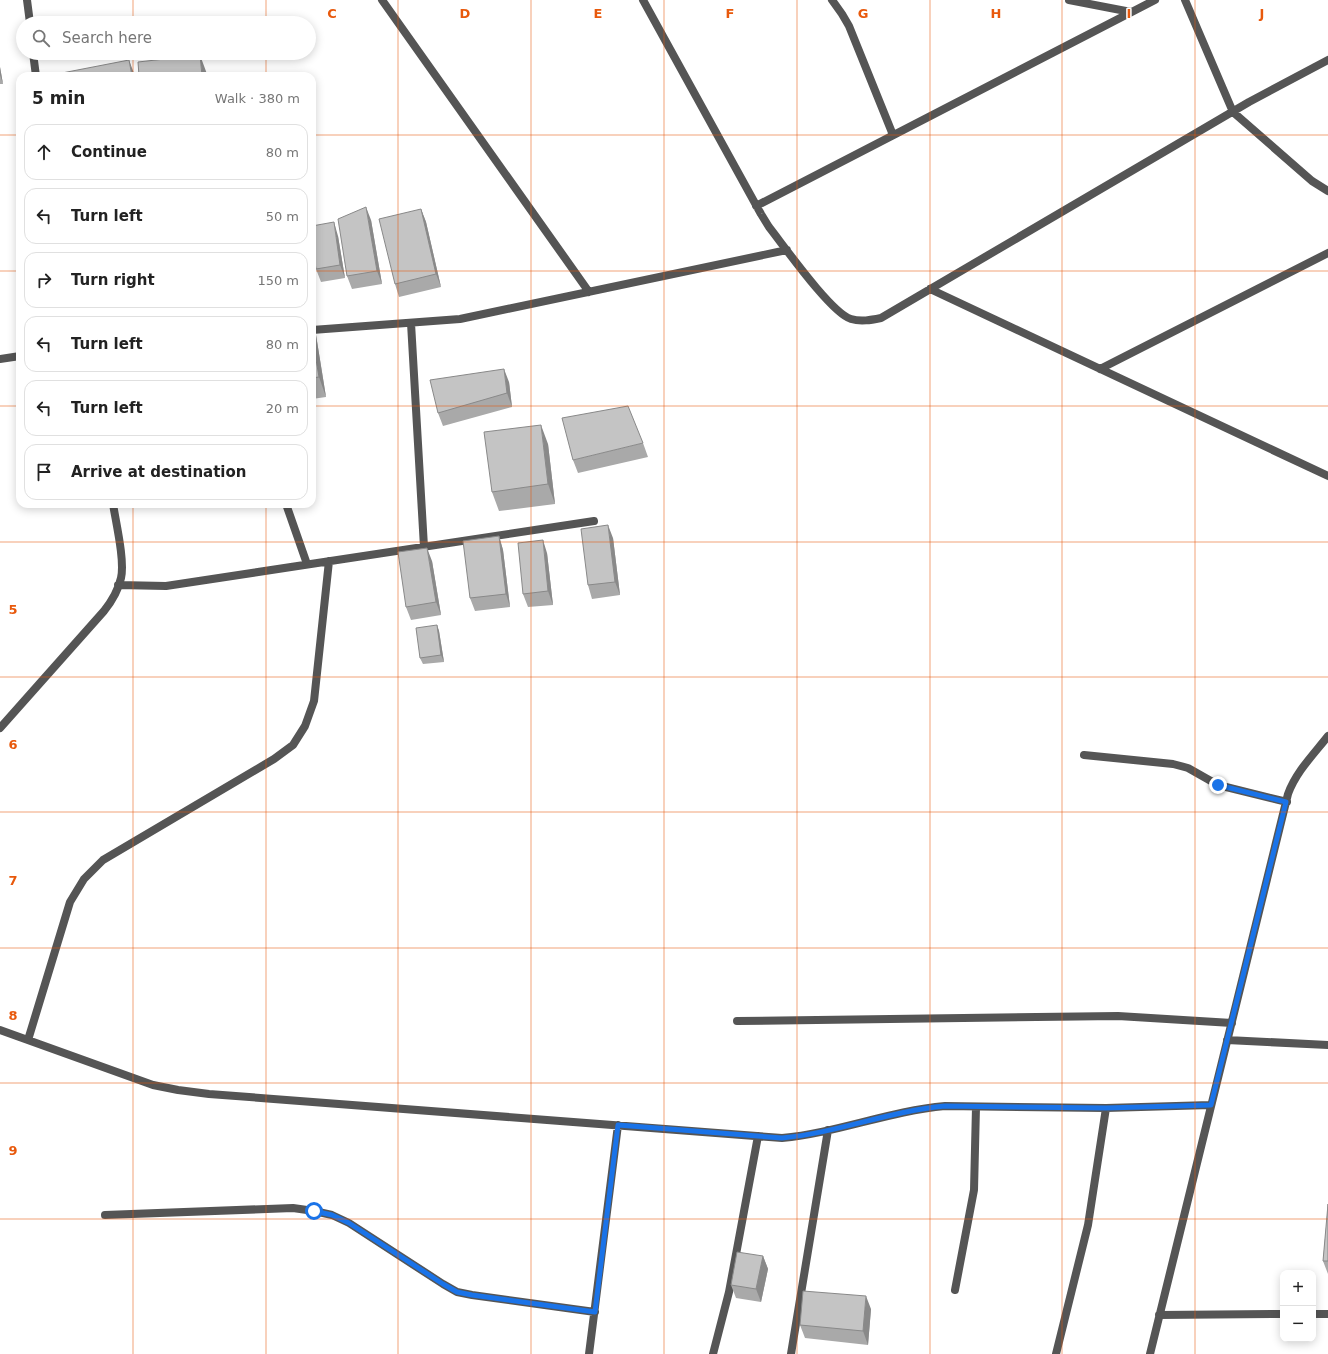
<!DOCTYPE html>
<html lang="en">
<head>
<meta charset="utf-8">
<style>
	body { margin:0; font-family:"DejaVu Sans",sans-serif; background:#f2f2f2; color:#222 }
	.controls { position:absolute; right:12px; bottom:12px; display:grid; overflow:hidden; border-radius:8px; box-shadow:0 2px 10px #0003 }
	.controls button { width:36px; height:36px; display:grid; place-items:center; padding:0; border:0; border-bottom:1px solid #e0e0e0; background:#fff; color:#222; font:20px sans-serif }
	.stop { position:absolute; width:12px; height:12px; margin:-9px; border:3px solid #1a73e8; border-radius:50%; background:#fff }
	.stop.end { background:#1a73e8; border-color:#fff; box-shadow:0 1px 4px #0008 }
	.list { margin:0; padding:0; list-style:none }
	h2 { display:flex; justify-content:space-between; align-items:center; height:52px; margin:0; padding:0 16px; font-size:17px }
	h2 small { font-size:13px; font-weight:400; color:#767676 }
	.list li { display:grid; grid-template-columns:26px 1fr auto; gap:12px; align-items:center; box-sizing:border-box; height:56px; margin:0 8px 8px; padding:0 8px; border:1px solid #e0e0e0; border-radius:12px }
	.list b { display:block; font-size:15px; white-space:nowrap }
	.list em { font-size:13px; font-style:normal; color:#767676 }
	.icon { flex:none; width:22px; height:22px; fill:none; stroke:currentColor; stroke-width:2; stroke-linecap:round; stroke-linejoin:round }
	.map { position:relative; flex:none; width:1328px; height:1354px; overflow:hidden }
	.search { position:absolute; background:#fff; box-shadow:0 2px 10px #0003; left:16px; top:16px; width:300px; height:44px; display:flex; align-items:center; gap:10px; box-sizing:border-box; padding:0 14px; border-radius:22px; color:#767676; font-size:15px }
	.panel { position:absolute; background:#fff; box-shadow:0 2px 10px #0003; left:16px; top:72px; width:300px; height:436px; border-radius:12px }
	.map>svg:first-child { display:block }
</style>
</head>
<body>
<div class="map">
<svg width="1328" height="1354" viewBox="0 0 1328 1354">
	<rect width="100%" height="100%" fill="#fff"/>
	<g fill="none" stroke-linecap="round" stroke-linejoin="round">
		<path stroke="#555" stroke-width="8" d="M 27,0 L 30,23
			M 382,0 L 589,292
			M 643,0 L 761,214 L 769,227 C 784,246 831,313 851,319 C 861,322 871,320 881,318 L 1249,102 L 1328,60
			M 832,0 L 842,14 L 849,26 L 893,135
			M 1069,0 L 1131,12
			M 1185,0 L 1233,112 L 1312,181 L 1328,191
			M 33,53 L 36,76
			M 756,206 L 1155,0
			M 930,289 L 1328,476
			M 411,323 L 424,547
			M 312,330 L 460,319 L 787,250
			M 0,359 L 20,356
			M 1100,369 L 1328,253
			M 286,504 L 307,564
			M 118,585 L 166,586 L 594,521
			M 0,728 L 104,611 C 112,601 118,591 121,578 C 125,561 116,523 113,504
			M 1084,755 L 1173,764 L 1188,768 L 1218,785 L 1287,802
			M 737,1021 L 1118,1016 L 1232,1023
			M 0,1030 L 153,1085 L 178,1090 L 209,1094 L 782,1138 C 837,1133 889,1111 945,1106 L 1106,1108 L 1211,1105
			M 28,1040 L 70,902 L 84,879 L 103,860 L 274,759 L 293,745 L 305,726 L 314,701 L 329,561
			M 1227,1040 L 1328,1045
			M 105,1215 L 293,1208 L 314,1211 L 332,1215 L 349,1223 L 443,1284 L 457,1292 L 472,1295 L 595,1312
			M 955,1290 L 974,1190 L 976,1107
			M 1313,1314 L 1328,1314
			M 1159,1315 L 1283,1314
			M 589,1354 L 618,1125
			M 713,1354 L 729,1292 L 758,1136
			M 791,1354 L 828,1130
			M 1056,1354 L 1088,1225 L 1106,1108
			M 1150,1354 L 1288,794 C 1296,772 1313,755 1328,736"/>
	</g>
	<path fill="#a9a9a9" d="M 0,67 L 3,84 L 0,84 Z
		M 421,209 L 426,222 L 441,287 L 399,297 L 395,284 Z
		M 371,220 L 382,284 L 352,289 L 347,276 Z
		M 338,236 L 345,278 L 321,282 L 316,269 Z
		M 312,325 L 316,335 L 326,397 L 312,399 Z
		M 509,382 L 512,407 L 443,426 L 438,413 Z
		M 643,443 L 648,457 L 578,473 L 573,460 Z
		M 548,444 L 555,504 L 499,511 L 492,492 Z
		M 499,536 L 503,550 L 510,607 L 475,611 L 470,598 Z
		M 613,538 L 620,595 L 592,599 L 588,585 Z
		M 547,553 L 553,605 L 528,607 L 523,594 Z
		M 432,561 L 441,615 L 411,620 L 406,607 Z
		M 437,625 L 439,631 L 444,662 L 423,664 L 420,658 Z
		M 1328,1204 L 1328,1274 L 1323,1261 Z
		M 763,1256 L 768,1269 L 761,1302 L 736,1298 L 731,1285 Z
		M 871,1309 L 868,1345 L 805,1338 L 800,1325 Z"/>
	<path fill="#898989" d="M 200,55 L 207,74 L 207,76 L 202,76 Z
		M 129,60 L 135,76 L 132,76 Z
		M 0,67 L 3,84 L 0,75 Z
		M 366,207 L 371,220 L 382,284 L 377,271 Z
		M 421,209 L 426,222 L 441,287 L 436,274 Z
		M 334,222 L 338,236 L 345,278 L 340,265 Z
		M 312,325 L 316,335 L 326,397 L 319,377 L 312,336 Z
		M 504,369 L 509,382 L 512,407 L 507,393 Z
		M 541,425 L 548,444 L 555,504 L 548,484 Z
		M 608,525 L 613,538 L 620,595 L 615,582 Z
		M 499,536 L 503,550 L 510,607 L 506,594 Z
		M 543,540 L 547,553 L 553,605 L 548,591 Z
		M 427,548 L 432,561 L 441,615 L 436,602 Z
		M 437,625 L 439,631 L 444,662 L 441,655 Z
		M 763,1256 L 768,1269 L 761,1302 L 756,1289 Z
		M 866,1296 L 871,1309 L 868,1345 L 863,1331 Z"/>
	<path fill="#c4c4c4" stroke="#898989" d="M 200,55 L 202,76 L 139,76 L 138,62 Z
		M 129,60 L 132,76 L 62,76 L 62,73 Z
		M 366,207 L 377,271 L 347,276 L 338,219 Z
		M 421,209 L 436,274 L 395,284 L 379,219 Z
		M 334,222 L 340,265 L 316,269 L 312,243 L 312,226 Z
		M 312,336 L 319,377 L 312,378 Z
		M 504,369 L 507,393 L 438,413 L 430,380 Z
		M 628,406 L 643,443 L 573,460 L 562,418 Z
		M 541,425 L 548,484 L 492,492 L 484,432 Z
		M 608,525 L 615,582 L 588,585 L 581,529 Z
		M 499,536 L 506,594 L 470,598 L 463,541 Z
		M 543,540 L 548,591 L 523,594 L 518,543 Z
		M 427,548 L 436,602 L 406,607 L 398,552 Z
		M 437,625 L 441,655 L 420,658 L 416,628 Z
		M 1328,1204 L 1328,1261 L 1323,1261 Z
		M 737,1252 L 763,1256 L 756,1289 L 731,1285 Z
		M 803,1291 L 866,1296 L 863,1331 L 800,1325 Z"/>
	<g fill="none" stroke-linecap="round" stroke-linejoin="round">
		<path stroke="#1a73e8" stroke-width="5" d="M 314,1211 L 332,1215 L 349,1223 L 443,1284 L 457,1292 L 472,1295 L 595,1312 L 618,1125 L 782,1138 C 837,1133 889,1111 945,1106 L 1106,1108 L 1211,1105 L 1286,802 L 1218,785"/>
	</g>
	<path fill="none" stroke="#e8590c" stroke-width="1" stroke-opacity="0.55" d="M 133,0 L 133,23M 266,0 L 266,23M 398,0 L 398,1354M 531,0 L 531,1354M 664,0 L 664,1354M 797,0 L 797,1354M 930,0 L 930,1354M 1062,0 L 1062,1354M 1195,0 L 1195,1354M 133,53 L 133,76M 266,53 L 266,76M 0,135 L 20,135M 312,135 L 1328,135M 0,271 L 20,271M 312,271 L 1328,271M 0,406 L 20,406M 312,406 L 1328,406M 133,504 L 133,1354M 266,504 L 266,1354M 0,542 L 1328,542M 0,677 L 1328,677M 0,812 L 1328,812M 0,948 L 1328,948M 0,1083 L 1328,1083M 0,1219 L 1328,1219"/>
	<g font-size="13" text-anchor="middle" font-weight="bold" fill="#e8590c" stroke="#fff" stroke-width="3" stroke-linejoin="round" paint-order="stroke">
		<text x="332" y="18">C</text>
		<text x="465" y="18">D</text>
		<text x="598" y="18">E</text>
		<text x="730" y="18">F</text>
		<text x="863" y="18">G</text>
		<text x="996" y="18">H</text>
		<text x="1129" y="18">I</text>
		<text x="1262" y="18">J</text>
		<text x="13" y="614">5</text>
		<text x="13" y="749">6</text>
		<text x="13" y="885">7</text>
		<text x="13" y="1020">8</text>
		<text x="13" y="1155">9</text>
	</g>
</svg>
<div class="controls">
<button>+</button>
<button>−</button>
</div>
<div class="stop" style="left:314px;top:1211px"></div>
<div class="stop end" style="left:1218px;top:785px"></div>
<div class="search"><svg class="icon" aria-label="search" viewBox="0 0 24 24"><circle cx="10" cy="10" r="6"/><path d="M15 15l6 6"/></svg>Search here</div>
<section class="panel">
<h2>5 min<small>Walk · 380 m</small></h2>
<ul class="list">
<li><svg class="icon" aria-label="ahead" viewBox="0 0 24 24"><path d="M12 20V5M6 11l6-6 6 6"/></svg><div><b>Continue</b></div><em>80 m</em></li>
<li><svg class="icon" aria-label="left" viewBox="0 0 24 24"><path d="M17 20v-9H6M10 6l-5 5 5 5"/></svg><div><b>Turn left</b></div><em>50 m</em></li>
<li><svg class="icon" aria-label="right" viewBox="0 0 24 24"><path d="M7 20v-9h11M14 6l5 5-5 5"/></svg><div><b>Turn right</b></div><em>150 m</em></li>
<li><svg class="icon" aria-label="left" viewBox="0 0 24 24"><path d="M17 20v-9H6M10 6l-5 5 5 5"/></svg><div><b>Turn left</b></div><em>80 m</em></li>
<li><svg class="icon" aria-label="left" viewBox="0 0 24 24"><path d="M17 20v-9H6M10 6l-5 5 5 5"/></svg><div><b>Turn left</b></div><em>20 m</em></li>
<li><svg class="icon" aria-label="arrive" viewBox="0 0 24 24"><path d="M6 21V4h12l-3 4 3 4H6"/></svg><div><b>Arrive at destination</b></div></li>
</ul>
</section>
</div>
</body>
</html>
